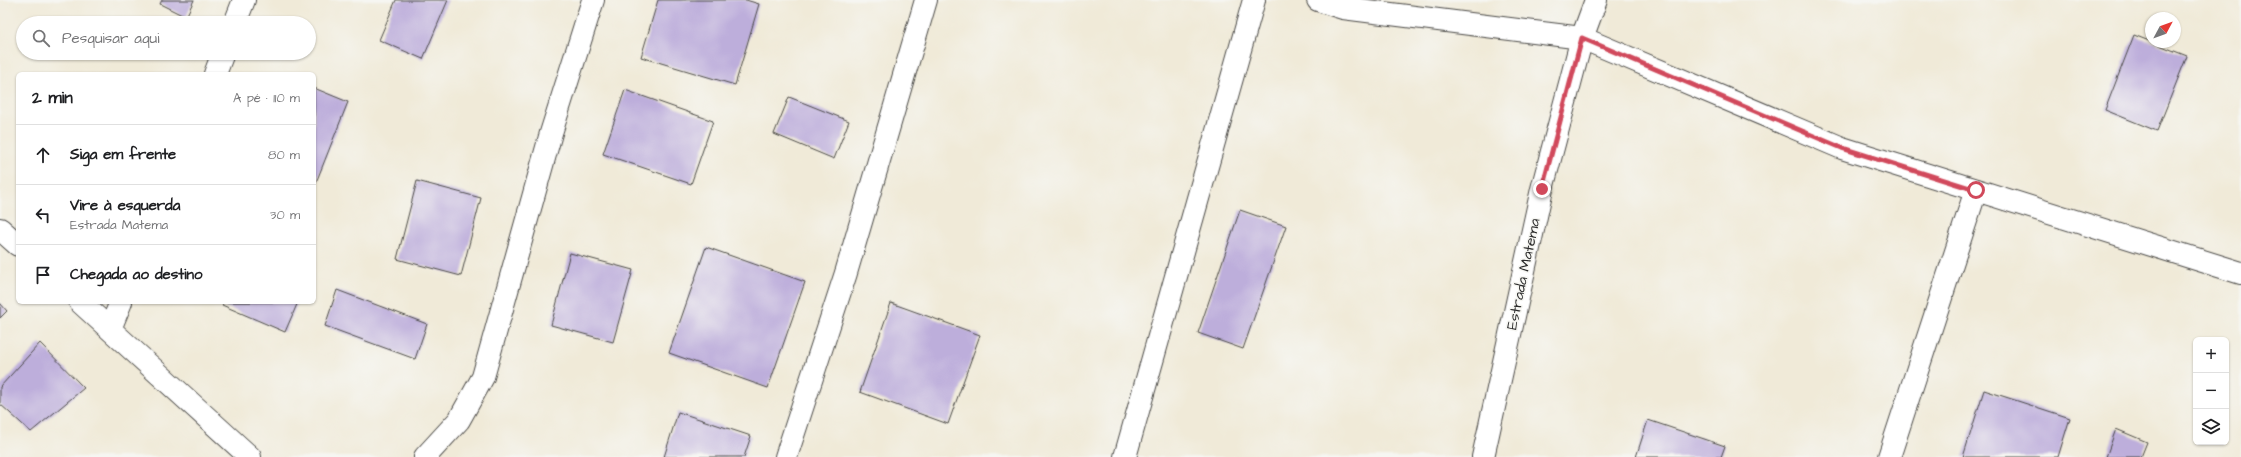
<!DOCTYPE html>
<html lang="pt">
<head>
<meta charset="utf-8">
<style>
	body { margin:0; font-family:"Architects Daughter",sans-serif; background:#f2f2f2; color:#202124 }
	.controls { position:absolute; right:12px; bottom:12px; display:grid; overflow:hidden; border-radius:6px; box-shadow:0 1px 3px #0004 }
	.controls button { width:36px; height:36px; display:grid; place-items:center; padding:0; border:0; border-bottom:1px solid #e0e0e0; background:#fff; color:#202124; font:20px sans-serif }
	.compass { position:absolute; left:2145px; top:12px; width:36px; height:36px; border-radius:50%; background:#fff; box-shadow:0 1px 3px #0004; rotate:49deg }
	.stop { position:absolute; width:12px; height:12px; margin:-9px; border:3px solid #d1495b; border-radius:50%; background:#fff }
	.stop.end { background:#d1495b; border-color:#fff; box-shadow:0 1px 4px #0008 }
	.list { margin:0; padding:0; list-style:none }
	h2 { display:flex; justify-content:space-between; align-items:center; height:52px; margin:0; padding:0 16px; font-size:17px }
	h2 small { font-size:13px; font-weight:400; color:#757577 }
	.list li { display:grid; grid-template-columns:26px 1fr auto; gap:12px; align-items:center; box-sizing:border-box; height:60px; padding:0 16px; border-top:1px solid #e0e0e0 }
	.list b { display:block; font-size:15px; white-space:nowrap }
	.list p { margin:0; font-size:13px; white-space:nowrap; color:#757577 }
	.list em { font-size:13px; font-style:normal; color:#757577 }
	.icon { flex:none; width:22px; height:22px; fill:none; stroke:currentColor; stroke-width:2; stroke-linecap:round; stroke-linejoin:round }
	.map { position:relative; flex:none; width:2241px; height:457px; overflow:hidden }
	.search { position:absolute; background:#fff; box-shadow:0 1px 3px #0004; left:16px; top:16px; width:300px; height:44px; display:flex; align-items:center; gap:10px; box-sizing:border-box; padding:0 14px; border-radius:22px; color:#757577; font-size:15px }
	.panel { position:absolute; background:#fff; box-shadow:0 1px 3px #0004; left:16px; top:72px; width:300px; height:232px; border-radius:6px }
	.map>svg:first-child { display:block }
</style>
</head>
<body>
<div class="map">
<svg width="2241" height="457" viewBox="0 0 2241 457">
	<rect width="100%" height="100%" fill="#f6f6f2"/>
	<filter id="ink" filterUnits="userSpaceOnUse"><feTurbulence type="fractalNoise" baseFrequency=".025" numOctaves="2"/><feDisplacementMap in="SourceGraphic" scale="8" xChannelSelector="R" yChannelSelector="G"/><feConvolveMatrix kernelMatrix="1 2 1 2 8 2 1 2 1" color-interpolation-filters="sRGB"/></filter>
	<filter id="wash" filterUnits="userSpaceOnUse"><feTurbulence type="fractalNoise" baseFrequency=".012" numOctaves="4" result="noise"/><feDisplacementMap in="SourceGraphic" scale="16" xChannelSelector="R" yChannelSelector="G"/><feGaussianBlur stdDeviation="0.9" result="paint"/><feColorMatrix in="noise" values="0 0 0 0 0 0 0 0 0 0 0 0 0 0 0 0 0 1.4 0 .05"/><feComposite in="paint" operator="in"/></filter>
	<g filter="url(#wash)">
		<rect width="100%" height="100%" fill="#f0ead8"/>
		<g id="blocks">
			<path fill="#bdaedb" d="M 162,0 L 194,0 L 186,17 L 160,4 Z
				M 396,0 L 448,0 L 423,59 L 379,40 Z
				M 658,0 L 746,0 L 759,4 L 735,85 L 641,57 Z
				M 2134,35 L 2187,56 L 2157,131 L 2105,110 Z
				M 314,88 L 348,102 L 315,185 L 314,184 Z
				M 625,90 L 713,121 L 691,184 L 603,154 Z
				M 789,97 L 849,121 L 834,159 L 774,134 Z
				M 417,181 L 481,198 L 461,276 L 397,259 Z
				M 1240,210 L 1286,226 L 1243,349 L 1198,333 Z
				M 706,247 L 805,282 L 768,388 L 669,353 Z
				M 570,253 L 633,270 L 613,342 L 551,325 Z
				M 337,290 L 427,324 L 415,359 L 325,326 Z
				M 223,302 L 298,302 L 285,332 L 222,305 Z
				M 0,303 L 7,311 L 0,318 Z
				M 891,303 L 980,335 L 948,424 L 860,392 Z
				M 40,343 L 84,388 L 31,432 L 0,404 L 0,387 Z
				M 1984,390 L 2070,418 L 2058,457 L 1963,457 Z
				M 678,412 L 751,436 L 744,457 L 664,457 Z
				M 1648,420 L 1725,446 L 1721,457 L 1636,457 Z
				M 2116,429 L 2147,442 L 2141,457 L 2106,457 Z"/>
		</g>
	</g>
	<g filter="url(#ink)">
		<use href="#blocks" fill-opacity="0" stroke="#494845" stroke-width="1"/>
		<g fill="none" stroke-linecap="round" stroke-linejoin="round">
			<defs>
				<path id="minor" d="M 1318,0 L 1343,8 L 1582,38 L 1842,148 L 2241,273
					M 235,23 L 244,0
					M 215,74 L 223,53
					M 0,229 L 18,245
					M 80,302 L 250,457
					M 110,329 L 121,302
					M 425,457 L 459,420 L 483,377 L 551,133 L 593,0
					M 786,457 L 846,273 L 926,0
					M 1125,457 L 1254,0
					M 1483,457 L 1542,189 L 1582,38 L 1596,0
					M 1889,457 L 1976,190"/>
			</defs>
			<use href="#minor" stroke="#494845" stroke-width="24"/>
			<use href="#minor" stroke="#fff" stroke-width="22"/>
		</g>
	</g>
	<g fill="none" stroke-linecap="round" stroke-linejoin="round" filter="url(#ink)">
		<path stroke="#d1495b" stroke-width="5" d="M 1542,189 L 1582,38 L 1842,148 L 1976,190"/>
	</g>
	<g text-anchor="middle" stroke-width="3" stroke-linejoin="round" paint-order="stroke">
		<g font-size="15" fill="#2b2b2b" stroke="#f6f6f2">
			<text transform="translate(1523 274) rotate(-78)" y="5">Estrada Matema</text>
		</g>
	</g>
</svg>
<div class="controls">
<button>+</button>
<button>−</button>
<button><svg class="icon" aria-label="layers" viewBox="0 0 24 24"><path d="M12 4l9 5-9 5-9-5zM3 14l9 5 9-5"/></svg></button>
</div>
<svg class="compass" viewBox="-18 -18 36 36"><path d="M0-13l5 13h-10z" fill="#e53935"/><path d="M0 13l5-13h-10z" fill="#757577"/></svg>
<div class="stop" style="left:1976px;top:190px"></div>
<div class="stop end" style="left:1542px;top:189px"></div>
<div class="search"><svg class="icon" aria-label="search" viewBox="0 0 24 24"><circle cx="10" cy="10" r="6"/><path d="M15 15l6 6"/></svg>Pesquisar aqui</div>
<section class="panel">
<h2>2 min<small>A pé · 110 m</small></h2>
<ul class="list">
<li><svg class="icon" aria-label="ahead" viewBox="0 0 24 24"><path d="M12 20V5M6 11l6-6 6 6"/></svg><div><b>Siga em frente</b></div><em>80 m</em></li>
<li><svg class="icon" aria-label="left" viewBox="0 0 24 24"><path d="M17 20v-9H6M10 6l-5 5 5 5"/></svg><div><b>Vire à esquerda</b><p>Estrada Matema</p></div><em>30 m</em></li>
<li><svg class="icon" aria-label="arrive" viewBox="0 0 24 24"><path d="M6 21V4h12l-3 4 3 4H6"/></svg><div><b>Chegada ao destino</b></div></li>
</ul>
</section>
</div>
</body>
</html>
